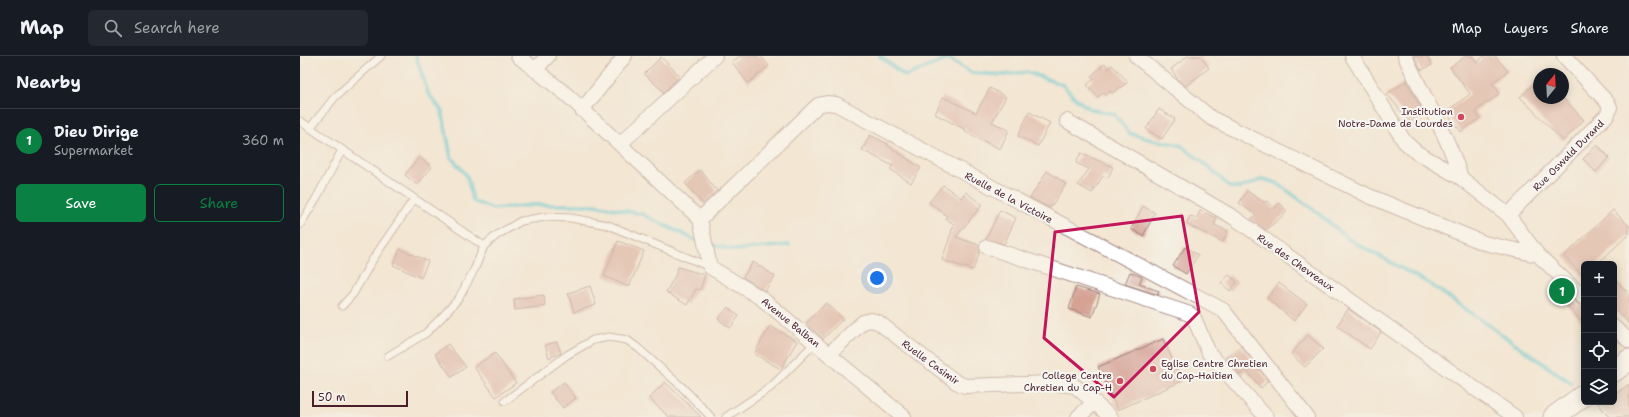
<!DOCTYPE html>
<html lang="en">
<head>
<meta charset="utf-8">
<style>
	body { margin:0; font-family:"Shantell Sans",sans-serif; background:#242831; color:#f1f3f6 }
	.controls { position:absolute; right:12px; bottom:12px; display:grid; overflow:hidden; border-radius:6px; box-shadow:0 2px 10px #0003 }
	.controls button { width:36px; height:36px; display:grid; place-items:center; padding:0; border:0; border-bottom:1px solid #363941; background:#171b24; color:#f1f3f6; font:20px sans-serif }
	.compass { position:absolute; left:1233px; top:12px; width:36px; height:36px; border-radius:50%; background:#171b24; box-shadow:0 2px 10px #0003; rotate:18deg }
	.scale { position:absolute; left:12px; bottom:10px; width:96px; box-sizing:border-box; padding-left:4px; border:2px solid #4a1f2b; border-top:0; font-size:11px; line-height:14px; white-space:nowrap; color:#4a1f2b; -webkit-text-stroke:3px #f6f6f2; paint-order:stroke }
	.you { position:absolute; left:577px; top:222px; width:14px; height:14px; margin:-10px; border:3px solid #fff; border-radius:50%; background:#1a73e8; box-shadow:0 0 0 6px #1a73e833 }
	.badge { display:grid; place-items:center; width:26px; height:26px; border-radius:50%; background:#0b8043; color:#fff; font-size:13px; font-weight:700 }
	.pin { position:absolute; translate:-50% -50%; border:2px solid #fff; box-shadow:0 1px 4px #0006 }
	.list { margin:0; padding:0; list-style:none }
	h2 { display:flex; justify-content:space-between; align-items:center; height:52px; margin:0; padding:0 16px; font-size:17px }
	h2 small { font-size:13px; font-weight:400; color:#9ea1a6 }
	.list li { display:grid; grid-template-columns:26px 1fr auto; gap:12px; align-items:center; box-sizing:border-box; height:64px; padding:0 16px; border-top:1px solid #363941 }
	.list b { display:block; font-size:15px; white-space:nowrap }
	.list p { margin:0; font-size:13px; white-space:nowrap; color:#9ea1a6 }
	.list em { font-size:13px; font-style:normal; color:#9ea1a6 }
	.actions { display:flex; gap:8px; padding:12px 16px }
	.actions a { flex:1; padding:9px 0; border:1px solid #0b8043; border-radius:6px; text-align:center; font-size:14px; color:#0b8043 }
	.actions .main { background:#0b8043; color:#fff }
	.icon { flex:none; width:22px; height:22px; fill:none; stroke:currentColor; stroke-width:2; stroke-linecap:round; stroke-linejoin:round }
	.map { position:relative; flex:none; width:1329px; height:361px; overflow:hidden }
	header { display:flex; align-items:center; gap:24px; box-sizing:border-box; height:56px; padding:0 20px; background:#171b24; border-bottom:1px solid #363941 }
	header strong { font-size:19px }
	nav { display:flex; gap:22px; margin-inline-start:auto; font-size:14px }
	.search { width:280px; height:36px; background:#242831; display:flex; align-items:center; gap:10px; box-sizing:border-box; padding:0 14px; border-radius:6px; color:#9ea1a6; font-size:15px }
	main { display:flex }
	aside { flex:1; background:#171b24 }
	.map>svg:first-child { display:block }
</style>
</head>
<body>
<header>
<strong>Map</strong>
<div class="search"><svg class="icon" aria-label="search" viewBox="0 0 24 24"><circle cx="10" cy="10" r="6"/><path d="M15 15l6 6"/></svg>Search here</div>
<nav><a>Map</a><a>Layers</a><a>Share</a></nav>
</header>
<main>
<aside>
<h2>Nearby<small></small></h2>
<ul class="list">
<li><span class="badge">1</span><div><b>Dieu Dirige</b><p>Supermarket</p></div><em>360 m</em></li>
</ul>
<div class="actions"><a class="main">Save</a><a>Share</a></div>
</aside>
<div class="map">
<svg width="1329" height="361" viewBox="0 0 1329 361">
	<rect width="100%" height="100%" fill="#f6f6f2"/>
	<filter id="ink" filterUnits="userSpaceOnUse"><feTurbulence type="fractalNoise" baseFrequency=".025" numOctaves="2"/><feDisplacementMap in="SourceGraphic" scale="8" xChannelSelector="R" yChannelSelector="G"/><feConvolveMatrix kernelMatrix="1 2 1 2 8 2 1 2 1" color-interpolation-filters="sRGB"/></filter>
	<filter id="wash" filterUnits="userSpaceOnUse"><feTurbulence type="fractalNoise" baseFrequency=".012" numOctaves="4" result="noise"/><feDisplacementMap in="SourceGraphic" scale="16" xChannelSelector="R" yChannelSelector="G"/><feGaussianBlur stdDeviation="0.9" result="paint"/><feColorMatrix in="noise" values="0 0 0 0 0 0 0 0 0 0 0 0 0 0 0 0 0 1.4 0 .05"/><feComposite in="paint" operator="in"/></filter>
	<g filter="url(#wash)">
		<rect width="100%" height="100%" fill="#f3e6d2"/>
		<g fill="none" stroke-linecap="round" stroke-linejoin="round">
			<path stroke="#59c6d2" stroke-width="4" d="M 116,0 L 128,37 L 142,55 L 151,101 L 167,120 L 173,145 L 193,153 L 233,149 L 295,149 L 342,158 L 397,185 L 435,194 L 489,189
				M 580,0 L 605,20 L 648,3 L 672,17 L 704,19 L 727,16 L 763,29 L 776,43 L 790,53 L 814,58 L 829,77 L 853,84 L 880,89 L 905,108 L 930,131 L 940,132 L 963,123 L 977,127 L 1014,154 L 1050,184 L 1130,228 L 1271,327"/>
		</g>
		<g id="blocks">
			<path fill="#d5a294" d="M 440,0 L 461,0 L 469,10 L 448,27 L 432,6 Z
				M 888,0 L 900,0 L 909,12 L 886,30 L 879,25 L 871,13 Z
				M 1114,0 L 1127,0 L 1132,9 L 1121,14 Z
				M 1166,0 L 1172,0 L 1177,7 L 1184,0 L 1195,0 L 1208,15 L 1192,27 L 1198,35 L 1198,39 L 1175,55 L 1180,62 L 1161,76 L 1146,56 L 1170,38 L 1150,11 Z
				M 361,1 L 380,20 L 364,36 L 344,18 Z
				M 805,8 L 808,13 L 812,9 L 828,26 L 812,37 L 810,35 L 806,39 L 804,36 L 798,41 L 787,29 L 794,23 L 791,20 Z
				M 1239,23 L 1239,42 L 1263,42 L 1284,64 L 1263,85 L 1220,41 Z
				M 1106,25 L 1123,56 L 1110,66 L 1087,38 Z
				M 690,32 L 706,41 L 692,66 L 709,74 L 700,93 L 665,76 L 666,74 L 635,58 L 643,41 L 676,57 Z
				M 859,53 L 875,63 L 862,83 L 846,73 Z
				M 729,56 L 750,67 L 738,90 L 718,80 Z
				M 570,79 L 588,88 L 587,89 L 621,112 L 611,127 L 590,113 L 593,110 L 562,94 Z
				M 1297,89 L 1309,101 L 1296,116 L 1283,103 Z
				M 781,97 L 813,111 L 808,122 L 803,120 L 792,137 L 778,129 L 789,113 L 776,107 Z
				M 119,101 L 132,111 L 117,129 L 105,119 Z
				M 400,114 L 417,135 L 403,148 L 385,127 Z
				M 747,115 L 766,128 L 750,152 L 730,142 Z
				M 643,129 L 661,142 L 666,136 L 682,149 L 656,181 L 679,189 L 680,195 L 673,214 L 642,204 L 654,168 L 645,162 L 647,160 L 629,146 Z
				M 947,135 L 965,147 L 967,145 L 974,153 L 980,147 L 987,156 L 966,174 L 951,163 L 956,159 L 939,147 Z
				M 843,150 L 855,157 L 843,180 L 831,173 Z
				M 700,154 L 716,162 L 704,188 L 686,183 Z
				M 1313,154 L 1329,170 L 1329,178 L 1297,208 L 1284,208 L 1284,221 L 1264,200 Z
				M 900,155 L 917,162 L 914,169 L 928,175 L 923,186 L 886,168 L 890,160 L 897,162 Z
				M 318,185 L 344,195 L 329,231 L 304,220 Z
				M 885,191 L 898,199 L 886,218 L 873,210 Z
				M 100,193 L 128,205 L 121,222 L 93,209 Z
				M 453,206 L 475,220 L 465,235 L 443,221 Z
				M 378,211 L 405,219 L 400,234 L 396,233 L 387,249 L 366,236 L 375,220 Z
				M 830,216 L 842,221 L 839,228 L 859,235 L 858,239 L 825,228 Z
				M 929,219 L 937,226 L 930,235 L 921,227 Z
				M 1314,222 L 1329,238 L 1329,268 L 1314,252 Z
				M 979,227 L 1007,248 L 994,265 L 967,242 Z
				M 290,230 L 296,249 L 274,256 L 268,237 Z
				M 776,231 L 800,238 L 792,261 L 769,253 Z
				M 1261,232 L 1277,247 L 1284,258 L 1283,268 L 1266,248 L 1257,234 Z
				M 244,239 L 245,250 L 215,254 L 214,243 Z
				M 526,247 L 543,263 L 523,283 L 506,267 Z
				M 428,251 L 439,260 L 430,272 L 418,263 Z
				M 1048,253 L 1081,276 L 1070,293 L 1037,270 Z
				M 470,270 L 497,285 L 481,313 L 454,298 Z
				M 1008,279 L 1023,293 L 1005,311 L 991,298 Z
				M 863,283 L 882,325 L 818,354 L 798,311 Z
				M 257,286 L 261,297 L 249,302 L 245,289 Z
				M 148,288 L 166,311 L 152,321 L 135,298 Z
				M 941,290 L 968,325 L 961,332 L 946,314 L 940,319 L 926,301 Z
				M 195,297 L 216,327 L 196,341 L 174,311 Z
				M 264,326 L 276,342 L 263,352 L 250,336 Z
				M 365,326 L 401,361 L 369,361 L 349,342 Z
				M 1329,328 L 1329,361 L 1309,361 L 1297,346 L 1314,346 L 1314,339 Z"/>
		</g>
	</g>
	<g filter="url(#ink)">
		<use href="#blocks" fill-opacity="0" stroke="#9e827e" stroke-width="1"/>
		<g fill="none" stroke-linecap="round" stroke-linejoin="round">
			<defs>
				<path id="service" d="M 0,65 L 184,190
					M 10,72 L 35,41 L 81,0
					M 0,169 L 17,141 L 42,94
					M 42,250 L 53,238 L 73,203 L 114,143
					M 88,300 L 126,277 L 143,260 L 159,242 L 175,212 L 184,190 L 197,179 L 221,165 L 245,161 L 271,162 L 308,169 L 410,211
					M 205,345 L 267,299 L 293,284 L 309,281 L 327,284 L 338,292 L 381,330 L 411,361
					M 426,361 L 471,331 L 516,286"/>
				<path id="minor" d="M 218,0 L 267,39 L 400,163
					M 836,0 L 911,62 L 1069,140 L 1184,187 L 1238,199
					M 1052,0 L 1104,85 L 1116,96 L 1161,122 L 1208,159 L 1238,199 L 1284,242
					M 1105,0 C 1123,41 1148,79 1161,122
					M 235,14 L 248,0
					M 282,54 L 325,0
					M 767,65 L 933,161 L 1215,361
					M 320,88 L 415,0
					M 1208,159 L 1308,58 L 1310,51 L 1307,46 L 1264,0
					M 400,163 L 518,49 L 527,47 L 536,48 L 923,254 L 1007,361
					M 400,163 L 410,211 L 461,242 L 604,361
					M 687,191 L 890,258 L 894,262 L 909,297 L 966,361
					M 1314,271 L 1329,285
					M 529,298 L 563,266 L 571,264 L 578,266 L 656,326 L 665,330 L 751,327 L 775,330 L 811,361
					M 778,361 L 795,346"/>
				<path id="primary" d="M 1314,315 L 1329,304
					M 1254,361 L 1284,339"/>
			</defs>
			<use href="#service" stroke="#9e827e" stroke-width="9"/>
			<use href="#minor" stroke="#9e827e" stroke-width="16"/>
			<use href="#primary" stroke="#9e827e" stroke-width="23"/>
			<use href="#service" stroke="#fff" stroke-width="7"/>
			<use href="#minor" stroke="#fff" stroke-width="14"/>
			<use href="#primary" stroke="#fff" stroke-width="21"/>
		</g>
	</g>
	<path d="M0 0H1329V361H0ZM 882,160 L 899,256 L 814,341 L 744,282 L 755,176 Z" fill="#f3e6d2" fill-opacity=".55" fill-rule="evenodd"/>
	<path fill="none" stroke="#c2185b" stroke-width="3" stroke-linejoin="round" d="M 882,160 L 899,256 L 814,341 L 744,282 L 755,176 Z"/>
	<g fill="#d1495b" stroke="#f6f6f2" stroke-width="1.5">
		<circle cx="1161" cy="61" r="4"/>
		<circle cx="853" cy="313" r="4"/>
		<circle cx="820" cy="325" r="4"/>
	</g>
	<g text-anchor="middle" stroke-width="4" stroke-linejoin="round" paint-order="stroke">
		<g font-size="10" fill="#4a1f2b" stroke="#f6f6f2" text-anchor="end">
			<text x="1153" y="59">Institution<tspan x="1153" dy="12">Notre-Dame de Lourdes</tspan></text>
			<text x="861" y="311" text-anchor="start">Eglise Centre Chretien<tspan x="861" dy="12">du Cap-Haitien</tspan></text>
			<text x="812" y="323">College Centre<tspan x="812" dy="12">Chretien du Cap-H</tspan></text>
		</g>
		<g font-size="10" fill="#4a1f2b" stroke="#f6f6f2">
			<text transform="translate(1268 99) rotate(-45)" y="4">Rue Oswald Durand</text>
			<text transform="translate(709 141) rotate(28)" y="4">Ruelle de la Victoire</text>
			<text transform="translate(996 206) rotate(35)" y="4">Rue des Chevreaux</text>
			<text transform="translate(491 266) rotate(39)" y="4">Avenue Balban</text>
			<text transform="translate(631 306) rotate(36)" y="4">Ruelle Casimir</text>
		</g>
	</g>
</svg>
<div class="controls">
<button>+</button>
<button>−</button>
<button><svg class="icon" aria-label="locate" viewBox="0 0 24 24"><circle cx="12" cy="12" r="6"/><path d="M12 2v4M12 18v4M2 12h4M18 12h4"/></svg></button>
<button><svg class="icon" aria-label="layers" viewBox="0 0 24 24"><path d="M12 4l9 5-9 5-9-5zM3 14l9 5 9-5"/></svg></button>
</div>
<svg class="compass" viewBox="-18 -18 36 36"><path d="M0-13l5 13h-10z" fill="#e53935"/><path d="M0 13l5-13h-10z" fill="#9ea1a6"/></svg>
<div class="scale">50 m</div>
<div class="you"></div>
<div class="pin badge" style="left:1262px;top:235px">1</div>
</div>
</main>
</body>
</html>
